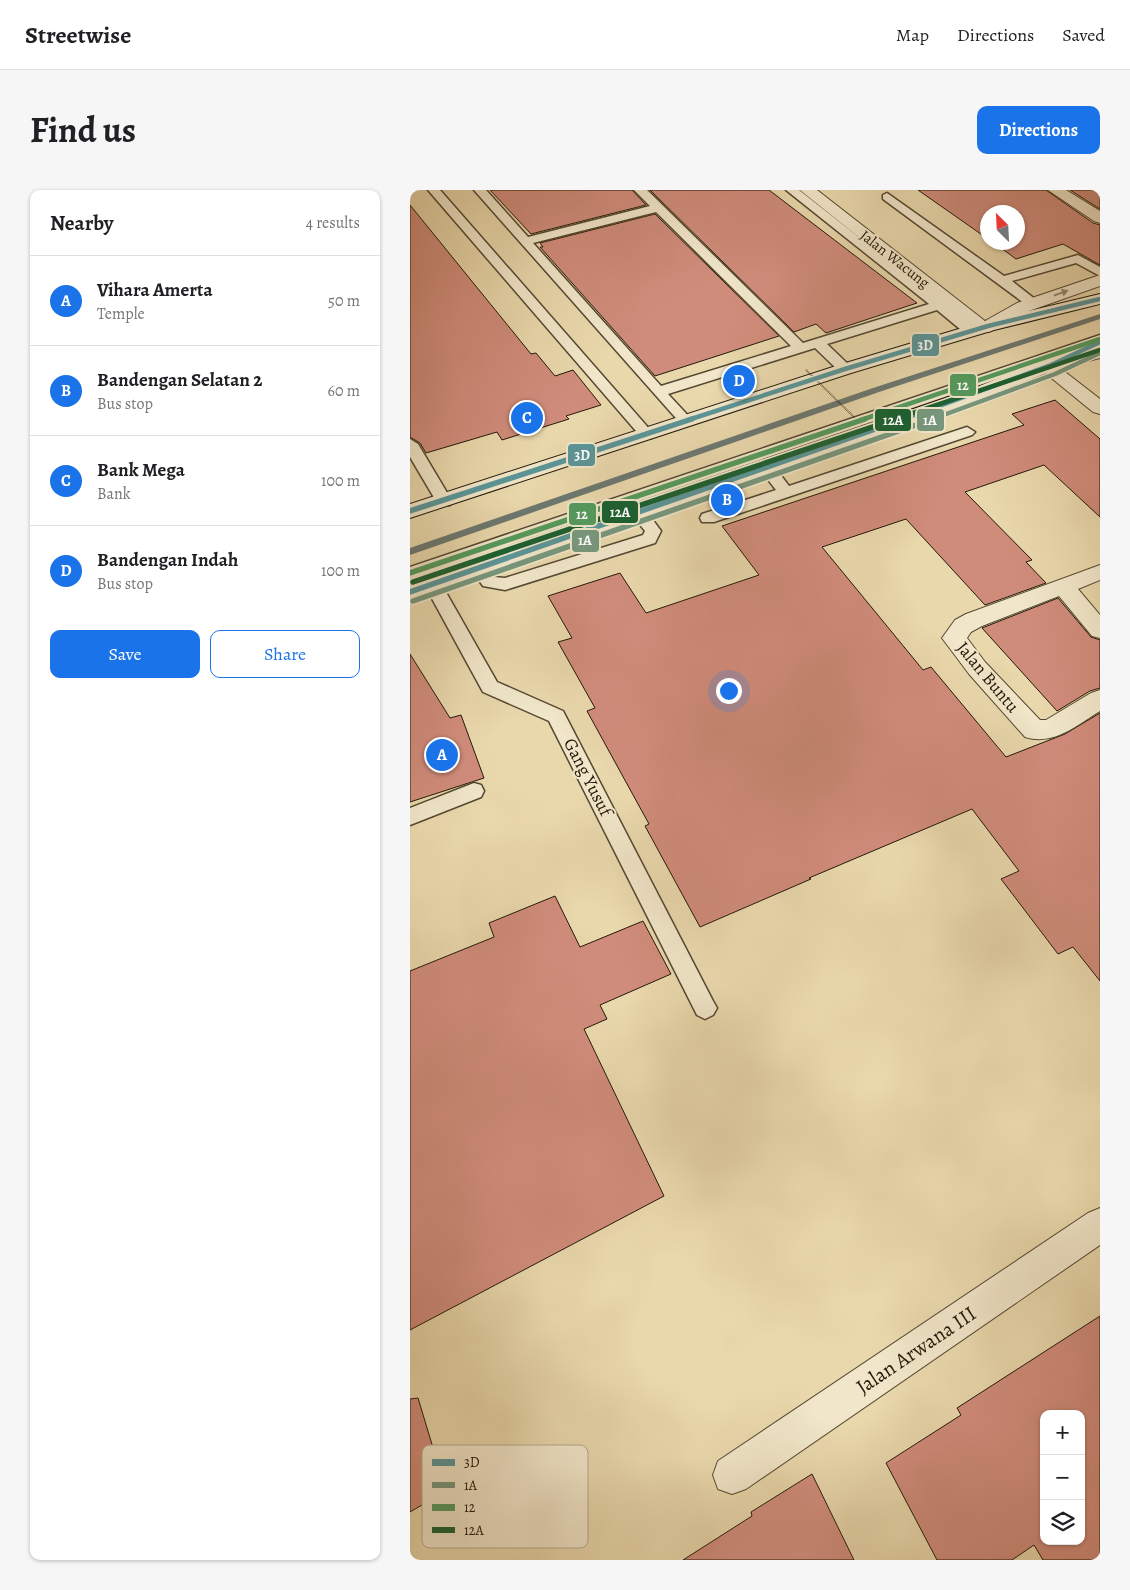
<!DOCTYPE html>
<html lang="en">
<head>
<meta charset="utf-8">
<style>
	body { margin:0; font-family:Alegreya,serif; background:#f6f6f6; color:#202124 }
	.controls { position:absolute; right:15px; bottom:15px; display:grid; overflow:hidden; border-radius:10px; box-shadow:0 1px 4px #0004 }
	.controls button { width:45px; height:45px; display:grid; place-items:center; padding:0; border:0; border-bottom:1px solid #e0e0e0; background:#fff; color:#202124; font:25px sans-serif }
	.compass { position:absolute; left:570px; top:15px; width:45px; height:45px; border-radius:50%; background:#fff; box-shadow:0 1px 4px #0004; rotate:336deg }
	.you { position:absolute; left:318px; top:500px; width:18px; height:18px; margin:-12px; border:4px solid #fff; border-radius:50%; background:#1a73e8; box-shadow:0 0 0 8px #1a73e833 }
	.badge { display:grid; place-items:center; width:32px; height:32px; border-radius:50%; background:#1a73e8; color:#fff; font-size:16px; font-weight:700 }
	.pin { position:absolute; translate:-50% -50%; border:2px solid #fff; box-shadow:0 1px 5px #0006 }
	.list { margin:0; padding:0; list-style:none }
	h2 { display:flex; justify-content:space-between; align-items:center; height:65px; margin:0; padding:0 20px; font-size:21px }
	h2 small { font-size:16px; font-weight:400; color:#757577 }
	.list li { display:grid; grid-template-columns:32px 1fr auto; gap:15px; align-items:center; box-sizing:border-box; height:90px; padding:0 20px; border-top:1px solid #e0e0e0 }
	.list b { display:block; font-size:19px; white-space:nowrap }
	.list p { margin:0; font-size:16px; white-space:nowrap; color:#757577 }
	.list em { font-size:16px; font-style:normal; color:#757577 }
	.actions { display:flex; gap:10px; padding:15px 20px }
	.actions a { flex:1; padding:11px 0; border:1px solid #1a73e8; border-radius:10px; text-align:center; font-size:18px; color:#1a73e8 }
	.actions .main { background:#1a73e8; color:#fff }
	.icon { flex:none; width:28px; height:28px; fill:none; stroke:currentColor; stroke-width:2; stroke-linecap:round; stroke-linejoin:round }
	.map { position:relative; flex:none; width:690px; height:1370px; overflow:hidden; border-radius:10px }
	header { display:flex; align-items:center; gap:30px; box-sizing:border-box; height:70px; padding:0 25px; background:#fff; border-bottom:1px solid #e0e0e0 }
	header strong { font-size:24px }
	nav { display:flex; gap:28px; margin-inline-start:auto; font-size:18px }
	.intro { display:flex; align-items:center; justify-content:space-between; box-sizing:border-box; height:120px; padding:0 30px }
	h1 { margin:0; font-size:35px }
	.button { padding:12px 22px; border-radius:10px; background:#1a73e8; color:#fff; font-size:18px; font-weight:700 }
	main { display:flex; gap:30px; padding:0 30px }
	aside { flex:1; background:#fff; border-radius:10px; box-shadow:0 1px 4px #0004 }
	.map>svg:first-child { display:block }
</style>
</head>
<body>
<header>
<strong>Streetwise</strong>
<nav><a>Map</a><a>Directions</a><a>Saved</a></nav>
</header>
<div class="intro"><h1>Find us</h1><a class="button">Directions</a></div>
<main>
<aside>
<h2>Nearby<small>4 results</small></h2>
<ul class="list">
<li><span class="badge">A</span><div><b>Vihara Amerta</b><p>Temple</p></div><em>50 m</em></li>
<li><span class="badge">B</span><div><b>Bandengan Selatan 2</b><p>Bus stop</p></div><em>60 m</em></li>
<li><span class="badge">C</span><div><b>Bank Mega</b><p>Bank</p></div><em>100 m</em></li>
<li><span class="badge">D</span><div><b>Bandengan Indah</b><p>Bus stop</p></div><em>100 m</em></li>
</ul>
<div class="actions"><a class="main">Save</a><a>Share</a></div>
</aside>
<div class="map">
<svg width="690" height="1370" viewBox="0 0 690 1370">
	<rect width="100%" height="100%" fill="#e9d8ac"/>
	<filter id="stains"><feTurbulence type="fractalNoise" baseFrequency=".004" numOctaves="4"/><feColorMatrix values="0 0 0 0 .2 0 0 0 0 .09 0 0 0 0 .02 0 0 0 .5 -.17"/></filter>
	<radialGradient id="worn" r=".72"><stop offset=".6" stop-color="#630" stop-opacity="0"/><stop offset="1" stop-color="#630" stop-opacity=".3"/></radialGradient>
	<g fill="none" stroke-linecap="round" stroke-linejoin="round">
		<path fill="#6c7870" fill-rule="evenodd" d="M 690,124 L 690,129 L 469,202 L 0,365 L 0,358 L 463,198 Z"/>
	</g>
	<path fill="#d08c7b" stroke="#231809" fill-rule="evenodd" d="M 80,0 L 222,0 L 236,15 L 121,44 Z
		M 240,0 L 359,0 L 507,113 L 416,143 L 406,134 L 384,142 Z
		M 508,0 L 636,0 L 683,33 L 690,35 L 690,75 L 653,54 L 606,69 L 583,52 L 608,52 L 608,22 L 578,22 L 578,49 Z
		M 660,0 L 690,0 L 690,19 Z
		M 0,15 L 121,164 L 126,163 L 145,186 L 163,180 L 191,215 L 156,226 L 159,229 L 92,250 L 87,242 L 16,263 L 10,253 L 0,247 Z
		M 245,24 L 369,146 L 245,186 L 130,57 L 133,57 L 130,53 Z
		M 645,210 L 690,249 L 690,327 L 634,275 L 555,302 L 622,370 L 616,372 L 636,393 L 575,415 L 496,329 L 412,357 L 513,480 L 521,477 L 596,567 L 655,544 L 690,523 L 690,791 L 663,757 L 648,764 L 591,689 L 609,681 L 562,619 L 399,688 L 401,689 L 290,737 L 235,636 L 239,634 L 177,521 L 185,518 L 148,452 L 162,448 L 138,406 L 210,383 L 236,423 L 349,385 L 312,336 L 614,235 L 602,224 Z
		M 648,408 L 681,447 L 690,450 L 690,498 L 680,501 L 647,521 L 572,438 Z
		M 0,464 L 40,528 L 51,525 L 74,588 L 0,612 Z
		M 145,706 L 170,757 L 233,731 L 261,784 L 190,815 L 197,829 L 174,839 L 254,1006 L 0,1140 L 0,781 L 84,747 L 79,733 Z
		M 690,1126 L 690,1370 L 633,1370 L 624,1355 L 602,1370 L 527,1370 L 476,1273 L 551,1225 L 547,1218 ZM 634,1224 L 671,1224 L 671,1351 L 634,1351 Z
		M 8,1208 L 36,1301 L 0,1322 L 0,1209 Z
		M 402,1284 L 444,1370 L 273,1370 L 342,1326 L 341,1322 Z"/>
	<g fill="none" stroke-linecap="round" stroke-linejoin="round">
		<defs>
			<path id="lane" d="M 18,0 L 30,0 L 242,242 L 245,245 L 242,248 L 232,248 Z
				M 64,0 L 76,0 L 118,47 L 240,16 L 224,0 L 237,0 L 393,153 L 519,114 L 376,0 L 389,0 L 568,141 L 561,145 L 556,144 L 527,120 L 417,154 L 440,176 L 442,179 L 440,182 L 430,182 L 405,158 L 258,204 L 284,232 L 277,236 L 272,235 ZM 246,22 L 381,156 L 251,196 L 123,53 Z
				M 477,3 L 594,86 L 668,65 L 690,77 L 690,86 L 666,73 L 602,91 L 630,113 L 628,116 L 618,116 L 473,9 L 473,5 Z
				M 690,145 L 690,154 L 0,389 L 0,377 Z
				M 557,237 L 565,242 L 562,245 L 304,332 L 292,332 L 290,328 L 292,324 L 366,300 L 349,278 L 351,275 L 363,275 L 379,296 Z
				M 0,249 L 8,254 L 42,311 L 40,315 L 28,315 L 26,311 L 0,267 Z
				M 228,317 L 234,318 L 251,341 L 245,353 L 95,400 L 73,396 L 60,378 L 62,374 C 74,371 77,378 84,387 L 95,388 L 233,345 L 235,341 L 220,322 L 222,318 Z
				M 23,388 L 29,390 L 87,492 L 153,521 L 303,811 L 307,818 L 303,825 L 295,829 L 287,825 L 139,531 L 73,502 L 14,394 L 17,390 Z
				M 64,593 L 71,595 L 74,601 L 71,607 L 0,635 L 0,618 Z"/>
			<path id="street" d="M 390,0 L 407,0 L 575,131 L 607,113 L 690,85 L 690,96 L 619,121 L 579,142 L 567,142 Z
				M 638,0 L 656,0 L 690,21 L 690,33 L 684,31 Z
				M 690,158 L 690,168 L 650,178 L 690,209 L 690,224 L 683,222 L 628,177 L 635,171 Z
				M 690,375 L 690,390 L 668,399 L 690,425 L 690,448 L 682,446 L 649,406 L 572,436 L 561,442 L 557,448 L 575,472 L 630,530 L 636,530 L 681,503 L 690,500 L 690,521 C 667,535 644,556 615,547 L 559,484 L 532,448 L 545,430 L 556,424 Z
				M 690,1018 L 690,1055 L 336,1299 L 322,1304 L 308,1299 L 303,1285 L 308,1271 L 678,1023 Z"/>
			<path id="secondary" d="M 690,104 L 690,114 L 584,140 L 441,183 L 0,328 L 0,314 L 429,175 L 572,132 Z
				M 690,147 L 690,159 L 647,179 L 581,205 L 0,410 L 0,394 L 567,197 Z"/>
		</defs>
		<use href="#lane" stroke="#544832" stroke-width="3"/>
		<use href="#street" stroke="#544832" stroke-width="2"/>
		<use href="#secondary" stroke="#231809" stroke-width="2"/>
		<use href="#lane" fill="#f1e6c9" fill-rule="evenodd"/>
		<use href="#street" fill="#f1e6c9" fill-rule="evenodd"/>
		<use href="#secondary" fill="#f1e6c9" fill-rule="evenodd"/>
		<path stroke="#231809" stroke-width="2" stroke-dasharray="0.5 1" stroke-linecap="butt" d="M 396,180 L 447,230"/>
		<path stroke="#231809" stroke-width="2.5" stroke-dasharray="1 2" stroke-linecap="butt" d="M 446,229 L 466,249"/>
		<defs>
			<path id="bus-1-far1" d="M 278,230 L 435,179 L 578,136 L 690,109
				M 491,230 L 641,175 L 690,152"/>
			<path id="bus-1" d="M 0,321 L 282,229
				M 0,402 L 494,229"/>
			<path id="bus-2-far1" d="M 520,230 L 645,184 L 690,163"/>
			<path id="bus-2" d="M 3,411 L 523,229"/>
			<path id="bus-3-far1" d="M 451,230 L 690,149"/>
			<path id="bus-3" d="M 0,383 L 455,229"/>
			<path id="bus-4-far1" d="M 482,230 L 690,160"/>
			<path id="bus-4" d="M 3,392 L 486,229"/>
		</defs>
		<use href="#bus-1-far1" stroke="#f1e6c9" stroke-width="7"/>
		<use href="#bus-1" stroke="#f1e6c9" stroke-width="9"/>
		<use href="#bus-2-far1" stroke="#f1e6c9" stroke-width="7"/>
		<use href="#bus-2" stroke="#f1e6c9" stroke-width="9"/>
		<use href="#bus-3-far1" stroke="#f1e6c9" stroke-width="7"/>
		<use href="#bus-3" stroke="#f1e6c9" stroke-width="9"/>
		<use href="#bus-4-far1" stroke="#f1e6c9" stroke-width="7"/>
		<use href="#bus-4" stroke="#f1e6c9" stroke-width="9"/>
		<use href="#bus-1-far1" stroke="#5b9598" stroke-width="4.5"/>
		<use href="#bus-1" stroke="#5b9598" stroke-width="5.5"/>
		<use href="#bus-2-far1" stroke="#77977d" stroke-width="4.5"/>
		<use href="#bus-2" stroke="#77977d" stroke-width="5.5"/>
		<use href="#bus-3-far1" stroke="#559a5d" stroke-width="4.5"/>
		<use href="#bus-3" stroke="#559a5d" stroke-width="5.5"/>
		<use href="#bus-4-far1" stroke="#1b6031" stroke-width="4.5"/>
		<use href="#bus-4" stroke="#1b6031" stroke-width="5.5"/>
	</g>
	<defs><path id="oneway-solid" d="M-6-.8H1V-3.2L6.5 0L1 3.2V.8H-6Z" transform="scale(1.25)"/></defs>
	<use fill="#948973" href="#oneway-solid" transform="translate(651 103) rotate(-19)"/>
	<g text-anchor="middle" stroke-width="4" stroke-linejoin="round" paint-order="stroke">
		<g font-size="15" fill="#231809" stroke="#f1e6c9">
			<text transform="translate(485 69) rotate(38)" y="5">Jalan Wacung</text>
		</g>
		<g font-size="18" fill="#231809" stroke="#f1e6c9">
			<text transform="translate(578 487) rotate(50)" y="6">Jalan Buntu</text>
			<text transform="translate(178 587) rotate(63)" y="6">Gang Yusuf</text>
		</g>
		<g font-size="21" fill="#231809" stroke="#f1e6c9">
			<text transform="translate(506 1160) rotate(-34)" y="7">Jalan Arwana III</text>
		</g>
	</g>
	<rect x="12" y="1255" width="166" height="103" rx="8" fill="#f1e6c9" stroke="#b3a88f" stroke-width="1"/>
	<rect x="22" y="1269" width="23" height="7" fill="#5b9598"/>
	<rect x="22" y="1292" width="23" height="6" fill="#77977d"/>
	<rect x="22" y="1314" width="23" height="7" fill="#559a5d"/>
	<rect x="22" y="1337" width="23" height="6" fill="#1b6031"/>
	<g font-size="14" fill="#231809">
		<text x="54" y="1277">3D</text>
		<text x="54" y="1300">1A</text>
		<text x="54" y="1322">12</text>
		<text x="54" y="1345">12A</text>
	</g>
	<g stroke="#f1e6c9" stroke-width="2">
		<rect x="501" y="143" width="29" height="24" rx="5" fill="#5b9598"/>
		<rect x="539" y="183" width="28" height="24" rx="5" fill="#559a5d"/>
		<rect x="506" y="218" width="29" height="24" rx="5" fill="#77977d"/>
		<rect x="464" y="218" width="38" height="24" rx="5" fill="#1b6031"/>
		<rect x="157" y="253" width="29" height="24" rx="5" fill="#5b9598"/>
		<rect x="191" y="310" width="38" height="24" rx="5" fill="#1b6031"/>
		<rect x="158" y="312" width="29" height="24" rx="5" fill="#559a5d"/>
		<rect x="161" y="339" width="29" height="24" rx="5" fill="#77977d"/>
	</g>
	<g font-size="14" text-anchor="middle" font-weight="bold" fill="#fff">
		<text x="515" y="160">3D</text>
		<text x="553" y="200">12</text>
		<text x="520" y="235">1A</text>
		<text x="483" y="235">12A</text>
		<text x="172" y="270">3D</text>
		<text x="210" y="327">12A</text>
		<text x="172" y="329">12</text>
		<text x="175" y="355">1A</text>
	</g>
	<rect width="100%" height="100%" filter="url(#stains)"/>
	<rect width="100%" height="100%" fill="url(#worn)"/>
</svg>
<div class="controls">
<button>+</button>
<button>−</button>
<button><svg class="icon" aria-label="layers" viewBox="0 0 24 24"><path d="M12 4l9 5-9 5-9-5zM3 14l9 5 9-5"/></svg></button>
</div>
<svg class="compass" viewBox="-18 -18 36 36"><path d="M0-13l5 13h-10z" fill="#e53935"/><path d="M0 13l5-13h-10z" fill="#757577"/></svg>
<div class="you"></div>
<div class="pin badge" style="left:32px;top:565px">A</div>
<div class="pin badge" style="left:317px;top:310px">B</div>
<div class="pin badge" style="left:117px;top:228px">C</div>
<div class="pin badge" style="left:329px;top:191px">D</div>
</div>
</main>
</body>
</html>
